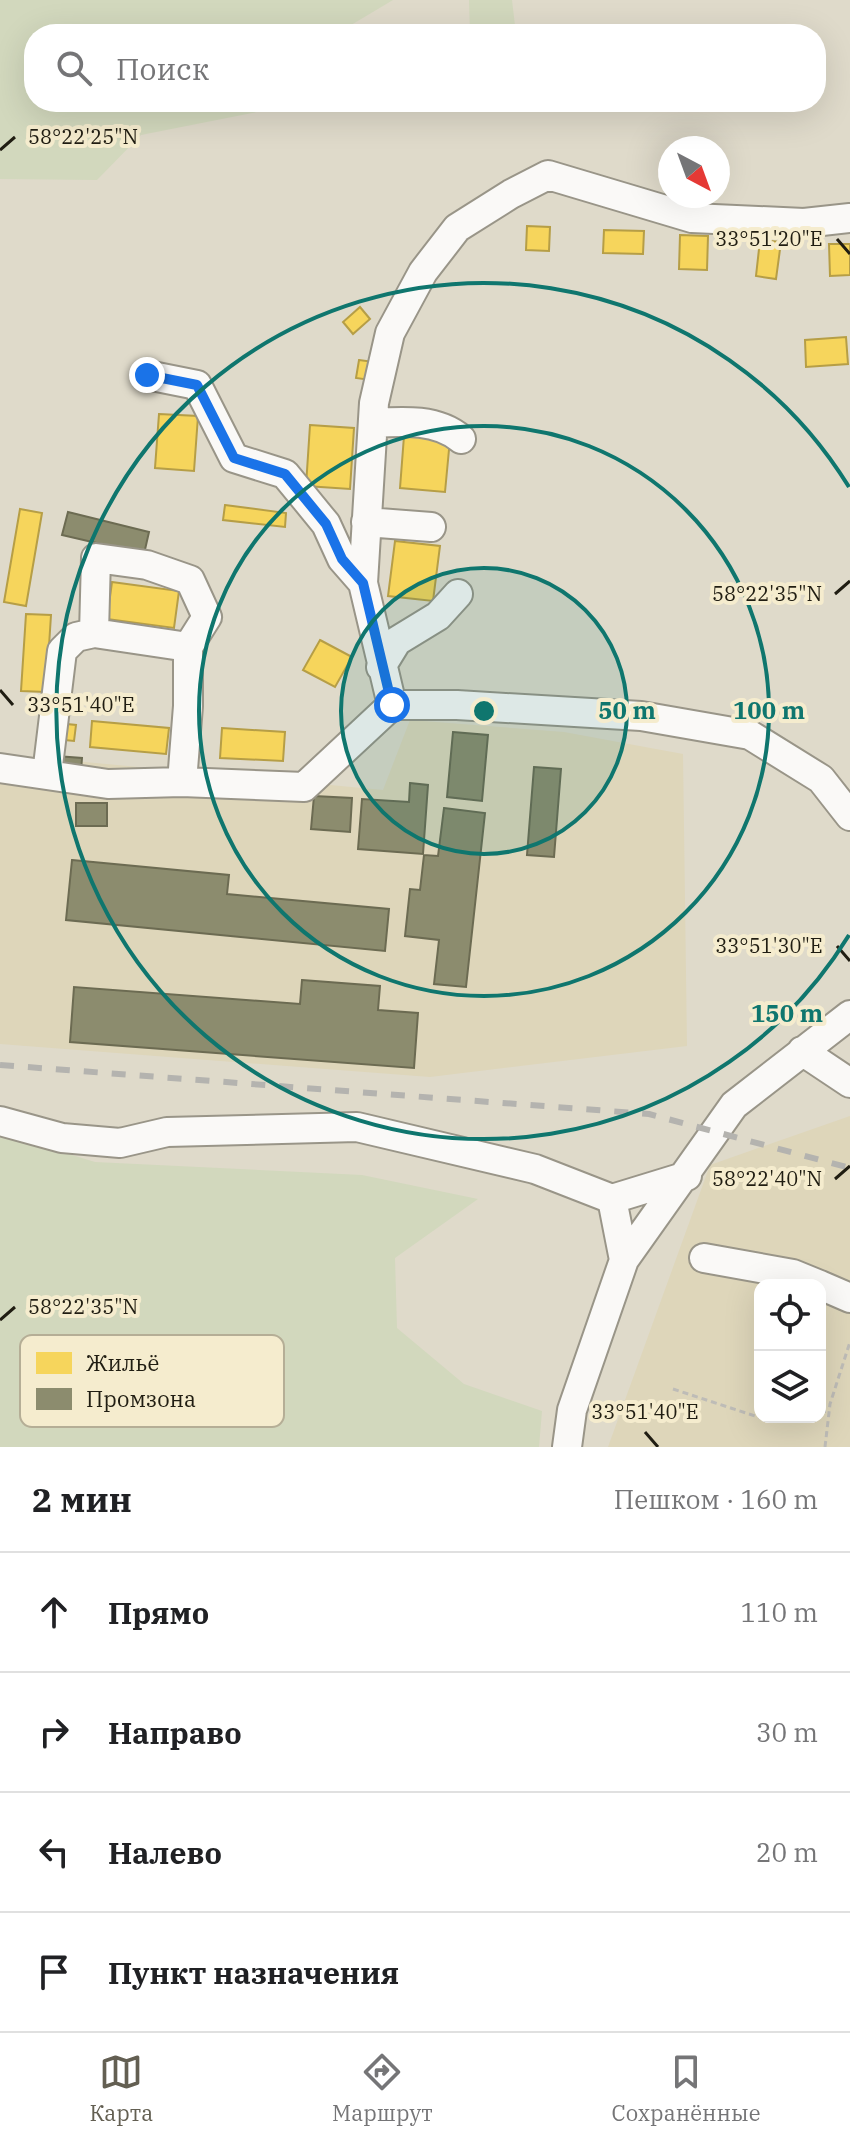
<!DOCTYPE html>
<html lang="ru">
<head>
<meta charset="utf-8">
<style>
	body { margin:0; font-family:"IBM Plex Serif",serif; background:#f6f6f6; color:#202124 }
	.controls { position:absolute; right:24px; bottom:24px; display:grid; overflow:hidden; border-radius:16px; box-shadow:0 8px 32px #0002 }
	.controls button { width:72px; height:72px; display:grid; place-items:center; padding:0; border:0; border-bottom:2px solid #e0e0e0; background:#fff; color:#202124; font:40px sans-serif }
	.compass { position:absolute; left:658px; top:136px; width:72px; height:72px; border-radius:50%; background:#fff; box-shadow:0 8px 32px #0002; rotate:139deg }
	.stop { position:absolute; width:24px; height:24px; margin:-18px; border:6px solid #1a73e8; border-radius:50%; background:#fff }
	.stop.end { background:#1a73e8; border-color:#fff; box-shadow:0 2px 8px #0008 }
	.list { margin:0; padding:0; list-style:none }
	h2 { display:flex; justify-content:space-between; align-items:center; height:104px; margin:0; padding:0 32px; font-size:34px }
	h2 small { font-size:26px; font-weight:400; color:#757577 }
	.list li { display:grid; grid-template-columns:52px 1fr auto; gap:24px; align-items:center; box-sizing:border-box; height:120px; padding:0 32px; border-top:2px solid #e0e0e0 }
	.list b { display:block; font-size:30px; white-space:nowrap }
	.list em { font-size:26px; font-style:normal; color:#757577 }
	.icon { flex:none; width:44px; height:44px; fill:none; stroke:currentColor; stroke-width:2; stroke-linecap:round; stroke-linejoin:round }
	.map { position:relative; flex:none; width:850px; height:1447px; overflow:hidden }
	.search { position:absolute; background:#fff; box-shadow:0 8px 32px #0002; left:24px; right:24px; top:24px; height:88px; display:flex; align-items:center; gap:20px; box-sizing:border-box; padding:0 28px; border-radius:32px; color:#757577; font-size:30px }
	.sheet { height:584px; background:#fff }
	nav { display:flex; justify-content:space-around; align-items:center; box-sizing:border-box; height:112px; border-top:2px solid #e0e0e0; background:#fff; font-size:22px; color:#757577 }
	nav a { display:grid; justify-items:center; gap:4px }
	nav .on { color:#635f52 }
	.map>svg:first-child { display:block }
</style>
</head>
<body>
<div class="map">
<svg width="850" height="1447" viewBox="0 0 850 1447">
	<rect width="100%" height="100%" fill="#dfdaca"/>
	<path fill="#ded6ba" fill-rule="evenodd" d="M 410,720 L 564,732 L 683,754 L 687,1046 L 430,1077 L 0,1044 L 0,754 L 383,790 Z
		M 850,1116 L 850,1447 L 608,1447 L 710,1165 ZM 760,1285 L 820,1285 L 820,1417 L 760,1417 Z"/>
	<path fill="#d2d8bd" d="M 0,0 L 393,0 L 336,34 L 34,34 L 34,102 L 291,102 L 292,105 L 141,135 L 97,180 L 0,179 Z
		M 469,0 L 512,0 L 516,34 L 470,34 Z
		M 0,1136 L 26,1141 L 95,1162 L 362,1175 L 478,1199 L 395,1258 L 397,1328 L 464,1384 L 542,1411 L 539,1447 L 0,1447 Z"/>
	<path fill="#f6d55c" stroke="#b69e46" stroke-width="2" d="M 527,226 L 550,227 L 549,251 L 526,250 Z
		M 604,230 L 644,231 L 643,254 L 603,253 Z
		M 680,235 L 708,236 L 707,270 L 679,269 Z
		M 760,240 L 781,242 L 776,279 L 756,276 Z
		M 829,244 L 850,244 L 850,275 L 830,276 Z
		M 360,307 L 370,319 L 353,334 L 343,322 Z
		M 846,337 L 848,364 L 806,367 L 805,340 Z
		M 359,360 L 374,362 L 370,380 L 356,378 Z
		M 159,414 L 198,416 L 194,471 L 155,468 Z
		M 310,425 L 354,428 L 350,489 L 306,486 Z
		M 404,436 L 450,439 L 445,492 L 400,488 Z
		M 225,505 L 286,513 L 285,527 L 223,520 Z
		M 20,509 L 42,513 L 26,606 L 4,602 Z
		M 395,541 L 440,546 L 433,601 L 388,596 Z
		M 112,582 L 179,591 L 174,628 L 107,619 Z
		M 26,614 L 51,615 L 46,692 L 21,691 Z
		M 320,640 L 352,657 L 335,687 L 303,670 Z
		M 92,721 L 169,728 L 166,754 L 90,747 Z
		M 57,723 L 76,725 L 74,741 L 55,739 Z
		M 222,728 L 285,732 L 283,761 L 220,758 Z"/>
	<path fill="#8c8c6e" stroke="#6c6b52" stroke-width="2" d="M 68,512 L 149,532 L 144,554 L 62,535 Z
		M 453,732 L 488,735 L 482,801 L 447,797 Z
		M 56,756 L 82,758 L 81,771 L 55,769 Z
		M 534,767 L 561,769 L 554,857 L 527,855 Z
		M 410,783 L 428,785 L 423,854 L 358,849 L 362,799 L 409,802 Z
		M 314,796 L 352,798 L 350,832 L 311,829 Z
		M 76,803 L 107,803 L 107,826 L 76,826 Z
		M 444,808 L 485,813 L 466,987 L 434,984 L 439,940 L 405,936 L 410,889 L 420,890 L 424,855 L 438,856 Z
		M 72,860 L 229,875 L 227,894 L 389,909 L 385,951 L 66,920 Z
		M 302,980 L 380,986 L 378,1010 L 418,1013 L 414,1068 L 70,1042 L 74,987 L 300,1004 Z"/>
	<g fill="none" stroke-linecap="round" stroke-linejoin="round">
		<defs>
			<path id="minor" d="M 147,375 L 197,385 L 234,458 L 285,474 L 326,524 L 342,559 L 363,583
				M 374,423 C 404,421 438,419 461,439
				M 366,522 L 431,527
				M 381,667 L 397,641 L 438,616 L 458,594
				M 392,705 L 363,583 L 374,403 L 390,333 L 423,272 L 457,228 L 511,194 L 548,175 L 692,218 L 804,223 L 850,218
				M 0,768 L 108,784 L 182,782 L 304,787 L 392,705 L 457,705 L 641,716 L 750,735 L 821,779 L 850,816
				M 47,774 L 62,651 L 76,637 L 94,633
				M 182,782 L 188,706 L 188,647 L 207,617 L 190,580 L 147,565 L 96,558 L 94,633 L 188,647
				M 802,1051 L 850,1083
				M 0,1121 L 62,1138 L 120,1143 L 167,1132 L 357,1127 L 535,1169 L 612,1199
				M 704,1258 L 793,1274 L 820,1285
				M 624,1260 L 612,1199 L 687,1176
				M 820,1285 L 850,1298
				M 567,1447 L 572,1410 L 624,1260 L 734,1105 L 850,1015"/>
		</defs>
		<use href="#minor" stroke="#999588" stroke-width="32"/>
		<path stroke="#bebcb7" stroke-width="3" stroke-dasharray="6 4" stroke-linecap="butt" d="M 673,1389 L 761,1418 L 774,1417
			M 820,1412 L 829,1411
			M 825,1447 L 830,1404 L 850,1342"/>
		<use href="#minor" stroke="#faf9f7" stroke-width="28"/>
		<path stroke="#b4b3af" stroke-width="6" stroke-dasharray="14 14" stroke-linecap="butt" d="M 0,1065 L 649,1114 L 850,1168"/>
	</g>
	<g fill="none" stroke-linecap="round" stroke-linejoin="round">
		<path stroke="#1a73e8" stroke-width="10" d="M 147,375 L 197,385 L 234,458 L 285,474 L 326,524 L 342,559 L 363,583 L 392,705"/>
	</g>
	<path fill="none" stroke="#201d12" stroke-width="3" d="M 0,150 L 15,137M 837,239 L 850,254M 835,594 L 850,581M 0,690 L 13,705M 837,946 L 850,961M 835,1179 L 850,1166M 0,1320 L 15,1307M 645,1432 L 658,1447"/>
	<circle cx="484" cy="711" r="143" fill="#0f766e" fill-opacity=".12"/>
	<g fill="none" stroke="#0f766e" stroke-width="4">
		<circle cx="484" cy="711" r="143"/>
		<circle cx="484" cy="711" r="285"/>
		<path d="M849 935A428 428 0 1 1 849 487"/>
	</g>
	<rect x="20" y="1335" width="264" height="92" rx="12" fill="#f5ecce" stroke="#b5ae96" stroke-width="2"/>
	<rect x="36" y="1352" width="36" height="22" fill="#f6d55c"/>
	<rect x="36" y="1388" width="36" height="22" fill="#8c8c6e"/>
	<g font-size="22" fill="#201d12">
		<text x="86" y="1371">Жильё</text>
		<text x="86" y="1407">Промзона</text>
	</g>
	<g font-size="20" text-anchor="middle" fill="#201d12" stroke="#f5ecce" stroke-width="8" stroke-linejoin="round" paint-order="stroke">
		<text x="83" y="144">58°22'25"N</text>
		<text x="769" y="246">33°51'20"E</text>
		<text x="767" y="601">58°22'35"N</text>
		<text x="81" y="712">33°51'40"E</text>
		<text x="769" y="953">33°51'30"E</text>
		<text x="767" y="1186">58°22'40"N</text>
		<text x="83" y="1314">58°22'35"N</text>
		<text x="645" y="1419">33°51'40"E</text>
	</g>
	<circle cx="484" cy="711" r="12" fill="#0f766e" stroke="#f5ecce" stroke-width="4"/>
	<g font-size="24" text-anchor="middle" font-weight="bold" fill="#0f766e" stroke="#f5ecce" stroke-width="8" stroke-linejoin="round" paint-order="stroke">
		<text x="627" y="719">50 m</text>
		<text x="769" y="719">100 m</text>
		<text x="787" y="1022">150 m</text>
	</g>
</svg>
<div class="controls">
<button><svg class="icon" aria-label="locate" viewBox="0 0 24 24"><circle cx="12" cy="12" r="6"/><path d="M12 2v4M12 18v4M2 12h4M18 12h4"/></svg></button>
<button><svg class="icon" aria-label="layers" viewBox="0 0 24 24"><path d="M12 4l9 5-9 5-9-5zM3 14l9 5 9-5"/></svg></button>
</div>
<svg class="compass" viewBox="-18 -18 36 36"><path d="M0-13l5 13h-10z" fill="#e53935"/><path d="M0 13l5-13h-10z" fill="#757577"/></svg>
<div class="stop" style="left:392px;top:705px"></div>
<div class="stop end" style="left:147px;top:375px"></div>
<div class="search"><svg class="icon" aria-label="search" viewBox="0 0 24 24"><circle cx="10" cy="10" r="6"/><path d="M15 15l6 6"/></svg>Поиск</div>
</div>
<section class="sheet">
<h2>2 мин<small>Пешком · 160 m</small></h2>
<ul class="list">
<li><svg class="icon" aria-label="ahead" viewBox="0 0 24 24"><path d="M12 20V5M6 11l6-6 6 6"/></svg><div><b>Прямо</b></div><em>110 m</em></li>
<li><svg class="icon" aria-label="right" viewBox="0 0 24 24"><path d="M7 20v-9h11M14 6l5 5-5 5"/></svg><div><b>Направо</b></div><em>30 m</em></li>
<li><svg class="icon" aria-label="left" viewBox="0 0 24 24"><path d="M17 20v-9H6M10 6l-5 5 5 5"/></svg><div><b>Налево</b></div><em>20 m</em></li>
<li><svg class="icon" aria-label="arrive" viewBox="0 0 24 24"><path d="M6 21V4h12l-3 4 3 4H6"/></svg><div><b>Пункт назначения</b></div></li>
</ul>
</section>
<nav>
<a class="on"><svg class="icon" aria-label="map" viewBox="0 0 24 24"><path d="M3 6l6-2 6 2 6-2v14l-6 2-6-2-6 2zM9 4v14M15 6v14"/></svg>Карта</a>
<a><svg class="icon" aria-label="directions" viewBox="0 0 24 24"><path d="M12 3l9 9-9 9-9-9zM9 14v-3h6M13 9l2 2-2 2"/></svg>Маршрут</a>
<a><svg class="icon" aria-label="saved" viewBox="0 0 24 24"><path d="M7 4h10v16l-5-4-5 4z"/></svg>Сохранённые</a>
</nav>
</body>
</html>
